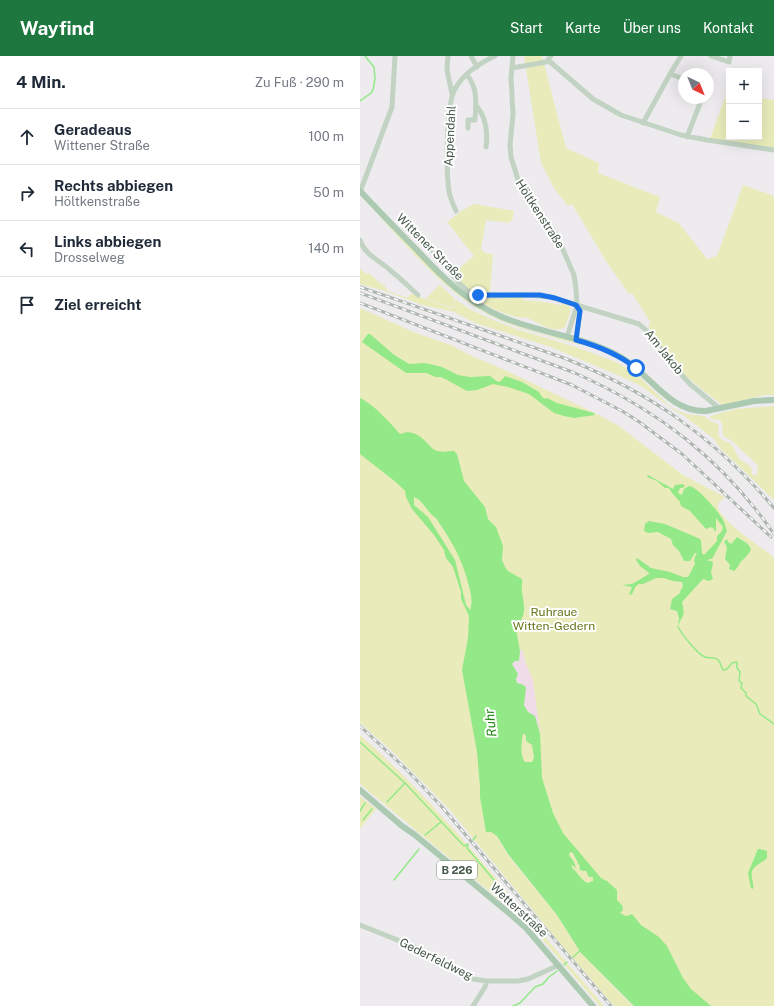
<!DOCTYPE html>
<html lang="de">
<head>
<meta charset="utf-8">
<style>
	body { margin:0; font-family:"Public Sans",sans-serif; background:#f2f2f3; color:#1f2937 }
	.controls { position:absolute; right:12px; top:12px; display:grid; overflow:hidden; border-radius:0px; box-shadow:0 4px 16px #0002 }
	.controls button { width:36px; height:36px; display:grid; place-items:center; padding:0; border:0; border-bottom:1px solid #e0e1e3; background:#fff; color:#1f2937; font:20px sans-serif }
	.compass { position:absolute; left:318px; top:12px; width:36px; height:36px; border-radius:50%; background:#fff; box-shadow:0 4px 16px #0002; rotate:137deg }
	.stop { position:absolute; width:12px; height:12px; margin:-9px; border:3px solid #1a73e8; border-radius:50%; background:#fff }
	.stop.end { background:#1a73e8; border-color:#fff; box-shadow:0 1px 4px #0008 }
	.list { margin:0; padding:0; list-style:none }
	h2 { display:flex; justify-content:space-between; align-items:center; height:52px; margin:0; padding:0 16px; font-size:17px }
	h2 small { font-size:13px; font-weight:400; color:#747a83 }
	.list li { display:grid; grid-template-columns:26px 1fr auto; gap:12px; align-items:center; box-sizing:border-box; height:56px; padding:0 16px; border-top:1px solid #e0e1e3 }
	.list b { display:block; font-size:15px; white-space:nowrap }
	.list p { margin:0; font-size:13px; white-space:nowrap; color:#747a83 }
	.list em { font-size:13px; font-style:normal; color:#747a83 }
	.icon { flex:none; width:22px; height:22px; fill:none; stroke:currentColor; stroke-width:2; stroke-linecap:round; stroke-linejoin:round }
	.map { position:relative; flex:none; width:414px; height:950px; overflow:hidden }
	header { display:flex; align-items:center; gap:24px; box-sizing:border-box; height:56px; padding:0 20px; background:#1f7740; color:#fff }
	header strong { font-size:19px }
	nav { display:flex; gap:22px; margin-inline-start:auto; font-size:14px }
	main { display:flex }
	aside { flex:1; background:#fff }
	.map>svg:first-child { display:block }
</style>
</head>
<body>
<header>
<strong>Wayfind</strong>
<nav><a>Start</a><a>Karte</a><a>Über uns</a><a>Kontakt</a></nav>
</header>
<main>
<aside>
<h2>4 Min.<small>Zu Fuß · 290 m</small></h2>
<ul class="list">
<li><svg class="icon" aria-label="ahead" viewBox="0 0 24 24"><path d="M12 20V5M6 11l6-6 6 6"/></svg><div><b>Geradeaus</b><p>Wittener Straße</p></div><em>100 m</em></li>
<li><svg class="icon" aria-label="right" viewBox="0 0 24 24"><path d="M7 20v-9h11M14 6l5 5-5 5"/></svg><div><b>Rechts abbiegen</b><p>Höltkenstraße</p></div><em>50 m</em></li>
<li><svg class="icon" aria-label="left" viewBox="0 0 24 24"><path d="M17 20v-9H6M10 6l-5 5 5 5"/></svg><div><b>Links abbiegen</b><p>Drosselweg</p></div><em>140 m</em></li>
<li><svg class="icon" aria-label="arrive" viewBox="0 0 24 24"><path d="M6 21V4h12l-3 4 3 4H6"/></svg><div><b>Ziel erreicht</b></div></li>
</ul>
</aside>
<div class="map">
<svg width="414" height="950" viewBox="0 0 414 950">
	<rect width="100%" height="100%" fill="#edebee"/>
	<path fill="#e9ecba" d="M 164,0 L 182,0 L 206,92 L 239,107 L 238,117 L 300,141 L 296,156 L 319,167 L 347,203 L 357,200 L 383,129 L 414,140 L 414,339 L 405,339 L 362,349 L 324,319 L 309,302 L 288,270 L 291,267 L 272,237 L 269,238 L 246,205 L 212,148 L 208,150 L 194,132 L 181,107 Z
		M 369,31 L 369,81 L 399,81 L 399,42 L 414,44 L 414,93 L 350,83 Z
		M 8,148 L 107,244 C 130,261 158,271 186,279 C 198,282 214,284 224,290 C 192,281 158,274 129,259 C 81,234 44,186 8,148 Z
		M 114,148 L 154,155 L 152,165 L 149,165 L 149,167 L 126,164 L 121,193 L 125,197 L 133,198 L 130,236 C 111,241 104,231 91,219 L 114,200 L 87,166 L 103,154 Z
		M 0,212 L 6,218 L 8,217 L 12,220 L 13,220 L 16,224 L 23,229 L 24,228 L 26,232 L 20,231 L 28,233 L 28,235 L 48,242 L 50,238 L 55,239 L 93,253 L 95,243 L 109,253 L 138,266 L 159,274 L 216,291 L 256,306 L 274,316 L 311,351 L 326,358 L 344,360 L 351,365 L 358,368 C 360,372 356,377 360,382 C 363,386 368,385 371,388 C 375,392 376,398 379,402 C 384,408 393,408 392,418 L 395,420 L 397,417 L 398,410 C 394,405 390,402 386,398 C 376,390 376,386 363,380 L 362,368 L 360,364 L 351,363 L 350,360 L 376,353 L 414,350 L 414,444 L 360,392 L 354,383 L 323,359 L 314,354 L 281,330 L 262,321 L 191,291 L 115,267 L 94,256 L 62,249 L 25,235 L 0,228 Z
		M 80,229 L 94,242 L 93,252 L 67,243 L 67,241 Z
		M 114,241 L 137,242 L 138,243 L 162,241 L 163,244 L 177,245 L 201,249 L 203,248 L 209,250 L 211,254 L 205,271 C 194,279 176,265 165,261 L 164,262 C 146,260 128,251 114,241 Z
		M 0,252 L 56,277 L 91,289 L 112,300 L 145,314 L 241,360 L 259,370 L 323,419 L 365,441 C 362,444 357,447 358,451 C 359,463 399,490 410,498 L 414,502 L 414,950 L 349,950 L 333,937 L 268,862 L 246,851 L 217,821 L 126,773 L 126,776 L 131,776 L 137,780 L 148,799 L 197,859 L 221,897 L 273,950 L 254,950 L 194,880 L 89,753 L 33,696 L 0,667 Z
		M 0,679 C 52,724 96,775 140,827 C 174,868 209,909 244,950 L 240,950 L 156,853 L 153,855 L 0,728 Z
		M 0,740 L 16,753 L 0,773 Z"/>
	<path fill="#f0dce9" d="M 162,593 L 166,608 L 173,624 L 180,678 L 175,661 L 168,656 L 164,649 L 166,632 L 164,629 L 157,628 L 152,607 L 155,605 L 159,604 L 160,595 Z"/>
	<path fill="#93e888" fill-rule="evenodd" d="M 8,278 L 10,278 L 33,298 L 49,308 L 65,307 L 82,311 L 98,319 L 110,321 L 130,320 L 138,326 L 141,325 L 145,320 L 162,326 L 179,336 L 182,341 L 185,343 L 187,342 L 197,347 L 234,357 L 235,359 L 214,362 L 204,360 L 194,357 L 169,338 L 148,331 L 133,328 L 117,334 L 107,335 L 87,324 L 81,321 L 76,321 L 66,317 L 46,317 L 2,286 Z
		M 0,342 C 13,348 30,366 39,377 L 41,378 C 51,373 61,380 68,388 C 71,390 72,393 75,394 C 81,397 88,395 94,395 L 97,398 L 104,425 L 125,451 L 128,463 L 136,471 L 143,490 L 142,504 L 145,511 L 148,515 L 162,523 C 163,528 161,532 162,536 C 165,554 166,558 156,573 L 160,595 L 159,605 L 155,605 L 152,608 L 158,618 L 156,623 L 157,627 L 164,629 L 166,632 L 164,649 L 168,656 L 175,660 L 180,678 L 182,722 L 193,757 L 203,777 L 241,822 L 247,825 L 257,834 L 257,844 L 262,849 L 263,854 L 260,857 L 266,860 L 272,858 L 281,869 L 299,881 L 307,890 L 323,922 L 331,933 L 351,950 L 274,950 L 221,897 L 197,859 L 148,798 L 137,780 L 131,776 L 126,776 L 120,741 L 120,731 L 117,696 L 102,614 L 108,582 L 109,560 L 101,543 L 101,536 L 93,511 L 86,502 L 84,494 L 74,479 L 52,453 L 46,441 L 45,435 L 37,427 L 0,398 ZM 54,441 C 64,445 67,457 76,462 C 92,486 102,502 109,530 C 111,538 113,546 110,554 L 106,549 L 95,504 L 68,461 L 54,449 ZM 163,677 L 166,680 L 166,685 L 172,689 L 174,702 L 172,706 L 165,706 C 159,698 162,686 163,677 ZM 210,796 L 213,797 L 220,811 L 219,813 L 223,815 L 226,815 L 229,821 L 233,821 L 233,825 L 228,827 C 220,824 219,817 212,812 L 212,809 L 216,812 L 214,806 L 209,799 Z
		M 288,419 L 313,433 L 315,429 L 323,428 L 325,430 L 322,432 L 320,432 L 318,437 L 322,439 L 324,433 L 329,430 C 338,431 361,458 364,466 C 365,469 366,472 367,475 L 352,503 L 349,503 L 348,505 L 352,505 L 353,507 L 351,517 L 353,523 L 349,525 L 343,523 L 322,546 C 326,562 322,558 318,571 L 319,562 L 317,555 L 310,553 L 312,543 L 319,538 L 323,530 L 322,526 L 313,525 L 304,522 L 296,522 L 283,528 L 279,528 L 276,530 L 272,538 L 269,539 L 272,531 L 262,529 L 272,528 L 289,518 L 289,517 L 280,510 L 276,504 L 277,502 L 291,512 L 310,516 L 323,521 L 328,521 L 335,508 L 334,504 L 336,498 L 338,497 L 335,497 L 330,505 L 324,505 L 319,495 L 313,489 L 311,483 L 298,476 L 288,477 L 284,475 L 285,468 L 289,465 L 305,468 L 338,482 L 341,484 L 342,497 L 344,499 L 357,485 L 357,480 L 362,475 L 363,471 L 356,462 L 356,476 L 353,472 L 350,471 L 347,473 L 345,472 L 330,455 L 321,450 L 320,446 L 312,437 L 309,432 L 305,432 L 297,425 L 287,421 Z
		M 377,481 L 388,488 L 391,493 C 388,500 384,502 380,507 C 378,510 377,513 374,515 L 369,513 L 370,509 L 365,503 L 367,491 L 364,486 L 367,483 L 368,486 L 371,488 Z
		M 398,793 L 400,793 L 407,795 L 407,802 C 403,806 398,808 394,812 C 388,818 395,827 393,833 L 391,832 L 388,817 Z"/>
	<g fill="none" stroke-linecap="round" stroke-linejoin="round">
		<path stroke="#93e888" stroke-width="1.5" d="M 0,45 L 11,37 L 13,34 L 15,23 L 14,11 L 5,0
			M 318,571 C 322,578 337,598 345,601 C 350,603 356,600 359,605 C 361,608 361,611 363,614 L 367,613 L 372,607 L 377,606 L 377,612 L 380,616 L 379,625 L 382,627 L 381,632 L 386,637 L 386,640 L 396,648 L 400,658 L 414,668
			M 0,686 L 45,727 L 104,790 L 108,788 L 107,792 L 159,854
			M 27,746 L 45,727
			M 0,755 L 5,747
			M 3,764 L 12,753
			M 65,779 L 81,766
			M 113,784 L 116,780
			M 34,824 L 59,793
			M 213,901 L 221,894
			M 204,909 L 207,906
			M 153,950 L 160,947 L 175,931 L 183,928 L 189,921 L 197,915"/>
		<path stroke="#c2d3c4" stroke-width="5" d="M 88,0 L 87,14 L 92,38
			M 111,0 L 117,11
			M 153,0 L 151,22 L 153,58 L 150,89 L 151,101 L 159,127 L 197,180 L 214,219 L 216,233 L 217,249 L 207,281
			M 351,0 L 369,6 L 370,0
			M 188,4 L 233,43 L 261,59 L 321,79 L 347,84 L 414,94
			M 152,12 L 186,6 L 191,0
			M 310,18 L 321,0
			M 107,19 C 118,32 116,48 115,64 L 108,64 L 108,72
			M 116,49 C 126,61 128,76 126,91
			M 283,67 L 310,18 L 324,23
			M 327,81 L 342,42
			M 0,136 L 32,51 L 35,0
			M 96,155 C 93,148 90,142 89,135 C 86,116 86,48 95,33 C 103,18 120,7 135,0
			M 0,184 C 5,200 20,204 31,215 C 40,222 49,231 58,239
			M 64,184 L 99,227 L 108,235 L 114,238 L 127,240 L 167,239 L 190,241 L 279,268 L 288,276 L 317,314 L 330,328 L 359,352
			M 216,284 L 220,255 L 217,249
			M 0,869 L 55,891 L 87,907 L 100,916 L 113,923 L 127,925 L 158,925 L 168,923 L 199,909
			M 113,950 L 125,931 L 127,925"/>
		<path stroke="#abcab1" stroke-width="6" d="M 0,135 C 19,155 38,175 57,194 C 82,221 107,246 142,261 C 179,277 223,280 259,300 C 290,317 308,356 346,355 L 394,345 L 414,344
			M 0,734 L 42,770 L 55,779 L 150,858 L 166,872 L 233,950"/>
		<defs>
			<path id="rail" d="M 0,231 L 204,302 C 290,336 354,381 414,452
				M 0,237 L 215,317 C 298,354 362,403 414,478
				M 0,247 L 212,329 L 262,355 L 278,365 L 322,398 L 411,481
				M 0,670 L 46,713 L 82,751 L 251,950"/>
		</defs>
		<use href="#rail" stroke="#aeb6b0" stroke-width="3"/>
		<use href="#rail" stroke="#fff" stroke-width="1.5" stroke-dasharray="4.5" stroke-linecap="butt"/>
	</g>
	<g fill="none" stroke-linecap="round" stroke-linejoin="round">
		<path stroke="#1a73e8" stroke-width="5" d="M 118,239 L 180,239 L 195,242 L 216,249 L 220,255 L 216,284 C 238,290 258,298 276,312"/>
	</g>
	<g text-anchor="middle" stroke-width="4" stroke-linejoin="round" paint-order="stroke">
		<rect fill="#fff" stroke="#7d8a7f" stroke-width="1" x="77" y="805" width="40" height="18" rx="3"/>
		<g font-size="11" font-weight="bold" fill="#455848">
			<text x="97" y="818">B 226</text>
		</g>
		<g font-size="12" fill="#455848" stroke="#fff">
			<text transform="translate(90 80) rotate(-87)" y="4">Appendahl</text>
			<text transform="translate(180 158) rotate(57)" y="4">Höltkenstraße</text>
			<text transform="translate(70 191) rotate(45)" y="4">Wittener Straße</text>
			<text transform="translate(304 296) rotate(51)" y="4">Am Jakob</text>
			<text transform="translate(159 854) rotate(43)" y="4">Wetterstraße</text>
			<text transform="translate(76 903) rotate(26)" y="4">Gederfeldweg</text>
		</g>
		<g font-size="12" fill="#667619" stroke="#fff">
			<text x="194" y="560">Ruhraue<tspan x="194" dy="14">Witten-Gedern</tspan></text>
		</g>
		<g font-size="13" font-style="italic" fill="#1e8310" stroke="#fff">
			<text transform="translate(130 667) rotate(-96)" y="5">Ruhr</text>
		</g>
	</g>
</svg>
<div class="controls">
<button>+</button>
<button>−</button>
</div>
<svg class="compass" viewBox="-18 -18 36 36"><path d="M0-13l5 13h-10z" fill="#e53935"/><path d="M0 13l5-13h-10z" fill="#747a83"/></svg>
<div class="stop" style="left:276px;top:312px"></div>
<div class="stop end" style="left:118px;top:239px"></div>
</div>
</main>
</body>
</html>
